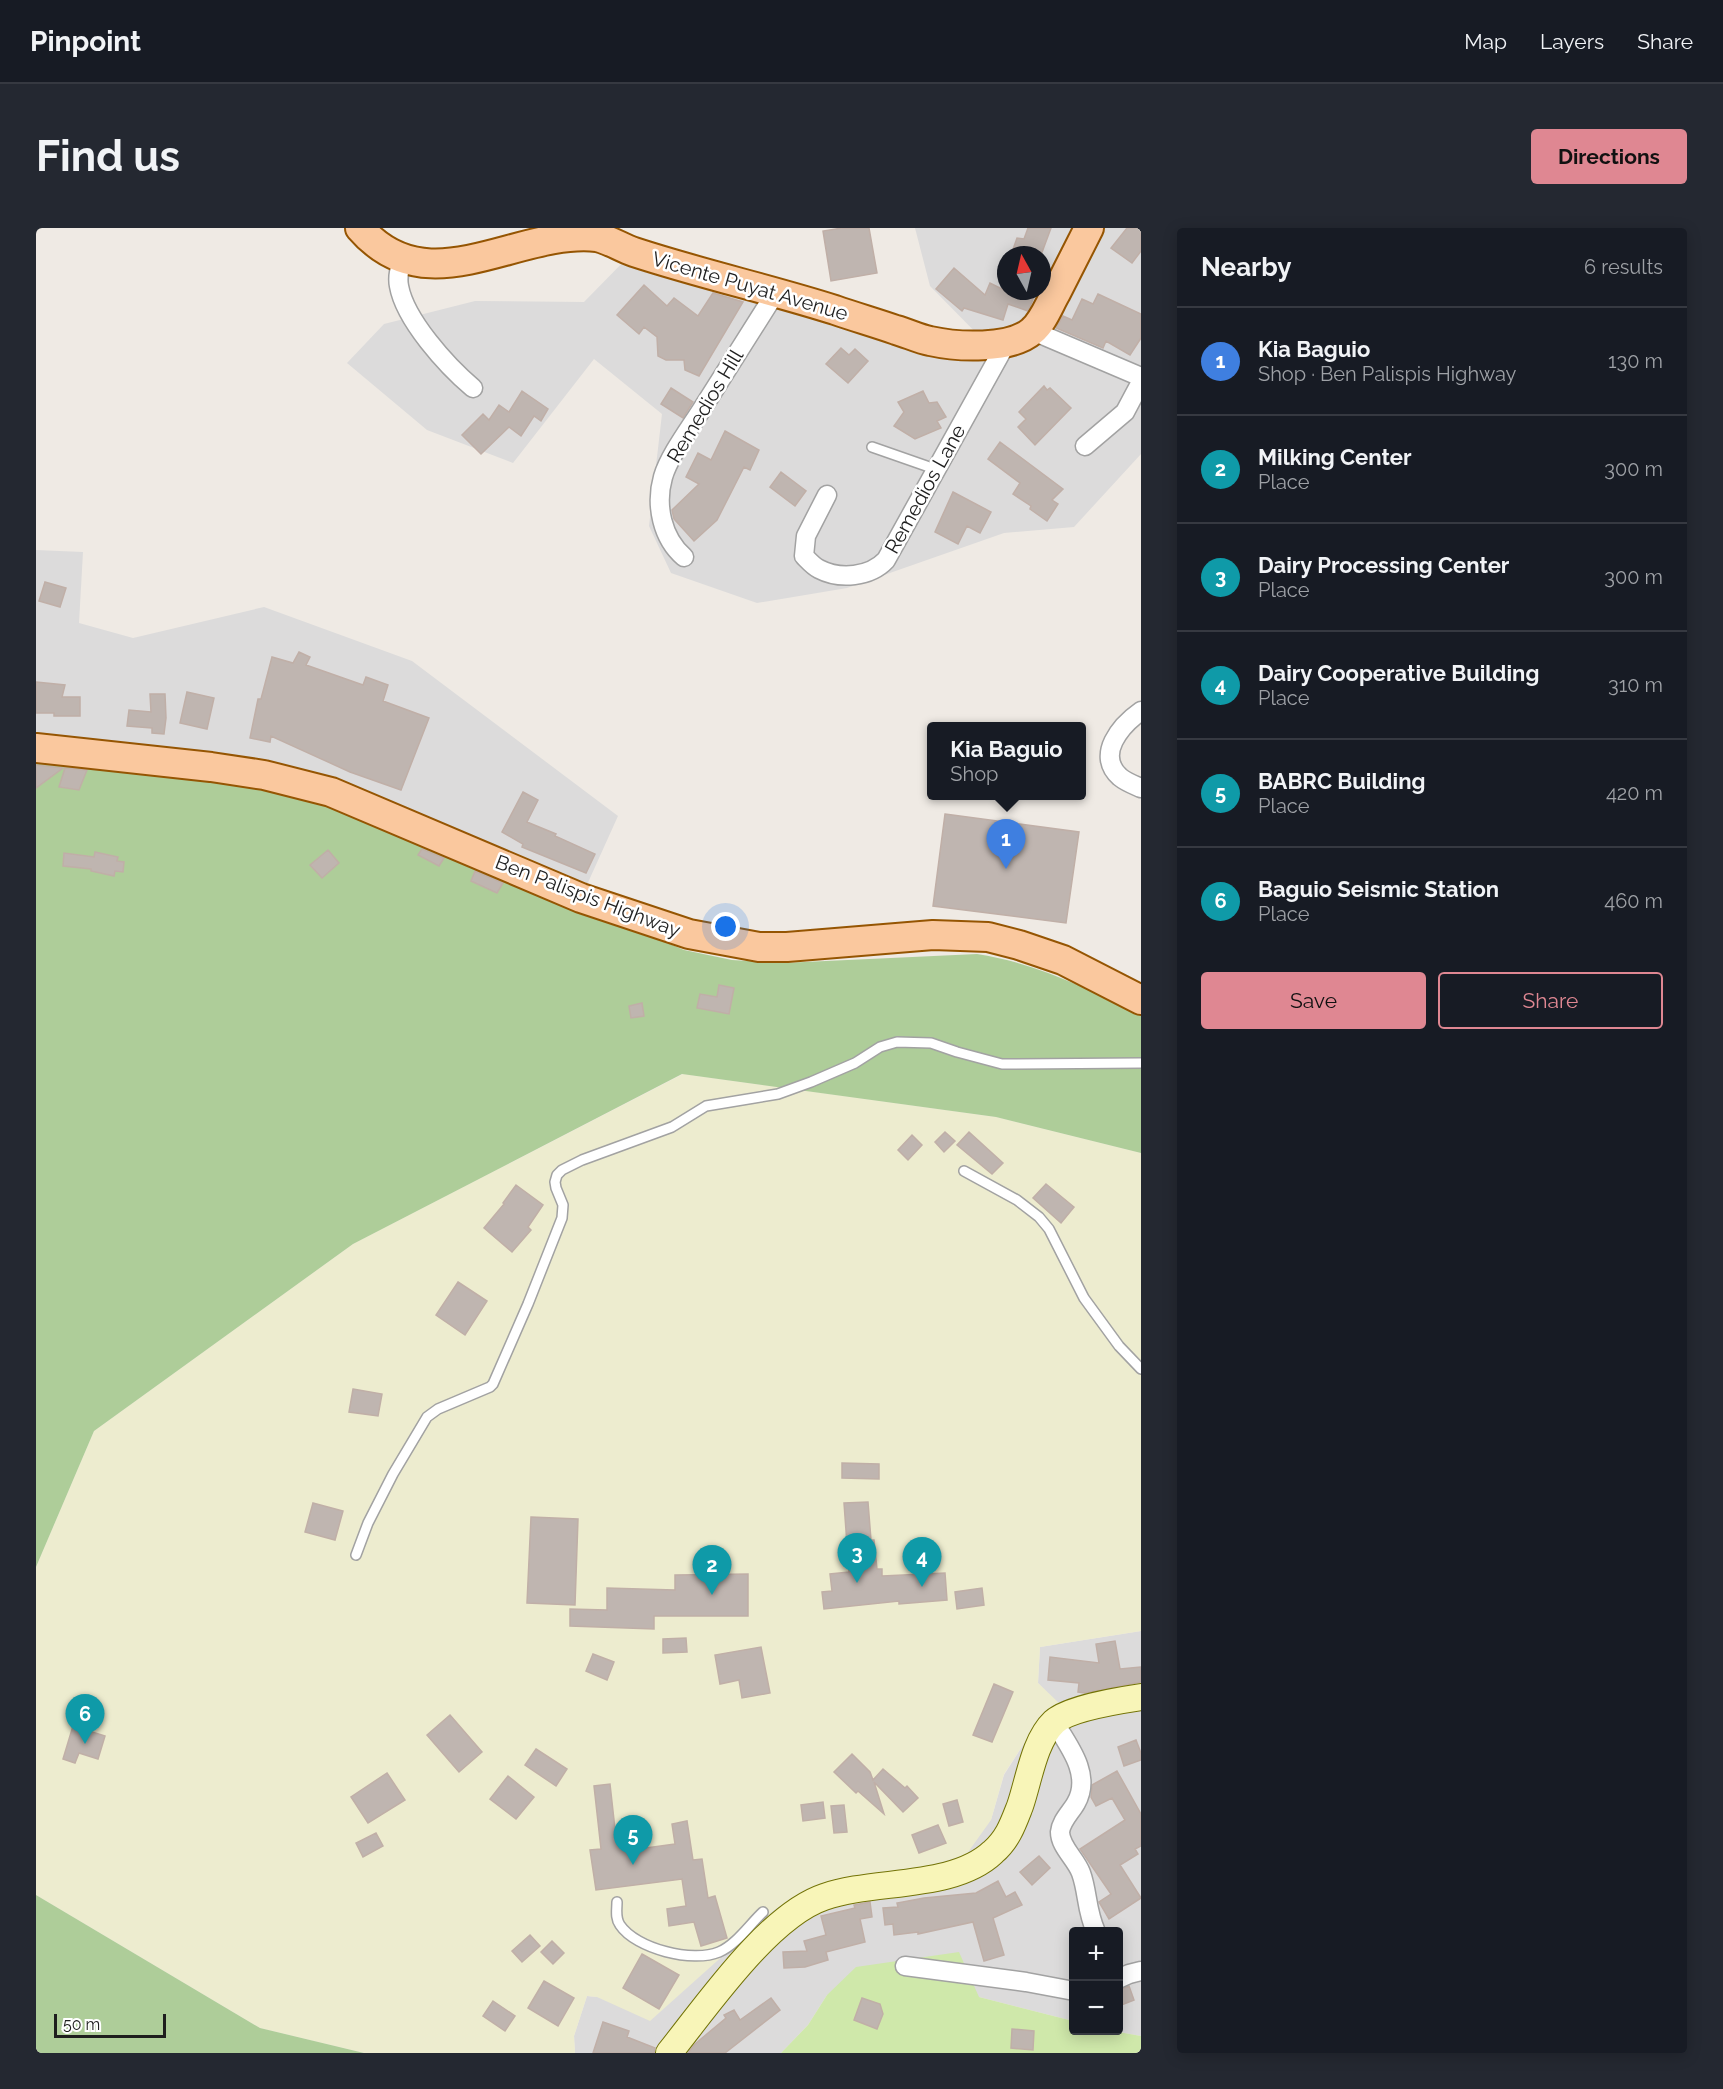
<!DOCTYPE html>
<html lang="en">
<head>
<meta charset="utf-8">
<style>
	body { margin:0; font-family:Raleway,sans-serif; background:#242831; color:#f1f3f6 }
	.controls { position:absolute; right:18px; bottom:18px; display:grid; overflow:hidden; border-radius:6px; box-shadow:0 3px 15px #0003 }
	.controls button { width:54px; height:54px; display:grid; place-items:center; padding:0; border:0; border-bottom:2px solid #363941; background:#171b24; color:#f1f3f6; font:30px sans-serif }
	.compass { position:absolute; left:961px; top:18px; width:54px; height:54px; border-radius:50%; background:#171b24; box-shadow:0 3px 15px #0003; rotate:352deg }
	.scale { position:absolute; left:18px; bottom:15px; width:112px; box-sizing:border-box; padding-left:6px; border:3px solid #1e1e1e; border-top:0; font-size:16px; line-height:21px; white-space:nowrap; color:#1e1e1e; -webkit-text-stroke:4px #fff; paint-order:stroke }
	.you { position:absolute; left:690px; top:699px; width:21px; height:21px; margin:-15px; border:4px solid #fff; border-radius:50%; background:#1a73e8; box-shadow:0 0 0 9px #1a73e833 }
	.badge { display:grid; place-items:center; width:39px; height:39px; border-radius:50%; background:#df8792; color:#fff; font-size:20px; font-weight:700 }
	.pin { position:absolute; translate:-50% -50px; filter:drop-shadow(0 2px 3px #0008) }
	.pin::after { content:''; position:absolute; top:32px; width:21px; height:18px; background:inherit; clip-path:polygon(0 0,100% 0,50% 100%) }
	.popup { position:absolute; left:891px; top:494px; width:159px; height:78px; box-sizing:border-box; display:grid; place-content:center; border-radius:6px; background:#171b24; filter:drop-shadow(0 2px 4px #0005); font-size:20px; white-space:nowrap; color:#9ea1a6 }
	.popup b { font-size:22px; color:#f1f3f6 }
	.popup::after { content:''; position:absolute; left:50%; top:100%; margin-left:-12px; border:12px solid transparent; border-top-color:#171b24 }
	.list { margin:0; padding:0; list-style:none }
	h2 { display:flex; justify-content:space-between; align-items:center; height:78px; margin:0; padding:0 24px; font-size:26px }
	h2 small { font-size:20px; font-weight:400; color:#9ea1a6 }
	.list li { display:grid; grid-template-columns:39px 1fr auto; gap:18px; align-items:center; box-sizing:border-box; height:108px; padding:0 24px; border-top:2px solid #363941 }
	.list b { display:block; font-size:22px; white-space:nowrap }
	.list p { margin:0; font-size:20px; white-space:nowrap; color:#9ea1a6 }
	.list em { font-size:20px; font-style:normal; color:#9ea1a6 }
	.actions { display:flex; gap:12px; padding:18px 24px }
	.actions a { flex:1; padding:14px 0; border:2px solid #df8792; border-radius:6px; text-align:center; font-size:21px; color:#df8792 }
	.actions .main { background:#df8792; color:#111 }
	.map { position:relative; flex:none; width:1105px; height:1825px; overflow:hidden; border-radius:6px }
	header { display:flex; align-items:center; gap:36px; box-sizing:border-box; height:84px; padding:0 30px; background:#171b24; border-bottom:2px solid #363941 }
	header strong { font-size:28px }
	nav { display:flex; gap:33px; margin-inline-start:auto; font-size:21px }
	.intro { display:flex; align-items:center; justify-content:space-between; box-sizing:border-box; height:144px; padding:0 36px }
	h1 { margin:0; font-size:42px }
	.button { padding:15px 27px; border-radius:6px; background:#df8792; color:#111; font-size:21px; font-weight:700 }
	main { display:flex; gap:36px; padding:0 36px }
	aside { flex:1; background:#171b24; border-radius:6px; box-shadow:0 3px 15px #0003 }
	.map>svg:first-child { display:block }
</style>
</head>
<body>
<header>
<strong>Pinpoint</strong>
<nav><a>Map</a><a>Layers</a><a>Share</a></nav>
</header>
<div class="intro"><h1>Find us</h1><a class="button">Directions</a></div>
<main>
<div class="map">
<svg width="1105" height="1825" viewBox="0 0 1105 1825">
	<rect width="100%" height="100%" fill="#efeae4"/>
	<path fill="#dcdbdb" fill-rule="evenodd" d="M 879,0 L 1105,0 L 1105,226 L 1038,299 L 968,305 L 811,360 L 721,375 L 635,345 L 613,298 L 626,186 L 558,131 L 477,235 L 391,202 L 311,135 L 348,96 L 439,73 L 548,74 L 597,24 L 951,116 L 894,58 ZM 970,27 L 1006,27 L 1006,63 L 970,63 Z
		M 0,322 L 47,324 L 43,395 L 97,410 L 228,379 L 376,433 L 582,588 L 545,670 L 0,520 Z
		M 1105,1403 L 1105,1808 L 1077,1803 L 1082,1802 L 1082,1704 L 1038,1704 L 1037,1793 L 943,1769 L 791,1767 L 772,1797 L 745,1825 L 539,1825 L 538,1808 L 551,1768 L 561,1769 L 738,1682 L 769,1662 L 815,1648 L 875,1643 L 955,1592 L 968,1547 L 996,1503 L 1023,1477 L 1002,1455 L 1004,1419 Z"/>
	<path fill="#edeccf" d="M 647,846 L 960,889 L 1105,925 L 1105,1403 L 1004,1419 L 1002,1455 L 1024,1476 L 996,1503 L 968,1546 L 955,1592 L 930,1627 L 875,1643 L 815,1648 L 769,1662 L 738,1682 L 614,1793 L 561,1769 L 551,1768 L 538,1808 L 539,1825 L 328,1825 L 224,1800 L 0,1667 L 0,1339 L 58,1203 L 317,1016 Z"/>
	<path fill="#cfe8aa" d="M 923,1724 L 943,1769 L 1037,1793 L 1038,1802 L 1077,1803 L 1105,1808 L 1105,1825 L 745,1825 L 772,1797 L 791,1767 L 820,1739 Z"/>
	<path fill="#aecd99" d="M 0,524 L 82,532 L 287,572 L 373,605 L 648,722 L 696,732 L 747,735 L 941,726 C 1000,735 1052,761 1105,787 L 1105,925 L 960,889 L 646,846 L 317,1016 L 58,1203 L 0,1339 Z
		M 0,1667 L 224,1800 L 328,1825 L 0,1825 Z"/>
	<path fill="#bfb5b0" stroke="#c0afa7" stroke-width="1.5" d="M 806,0 L 833,0 L 841,45 L 795,53 L 787,3 Z
		M 992,0 L 1015,0 L 1005,27 L 975,27 L 981,10 L 988,11 Z
		M 1091,0 L 1105,0 L 1105,23 L 1096,35 L 1075,20 Z
		M 918,40 L 949,67 L 954,55 L 970,63 L 1000,63 L 994,79 L 992,83 L 972,76 L 967,92 L 928,80 L 926,83 L 900,61 Z
		M 608,57 L 631,78 L 638,70 L 662,88 L 677,65 L 707,74 L 663,148 L 649,142 L 648,132 L 630,132 L 622,128 L 621,109 L 608,99 L 603,106 L 581,87 Z
		M 1062,66 L 1105,86 L 1105,110 L 1094,127 L 1070,113 L 1067,120 L 1020,100 L 1027,88 L 1036,92 L 1046,71 L 1057,76 Z
		M 805,120 L 813,127 L 819,121 L 832,133 L 812,155 L 790,136 Z
		M 1008,158 L 1011,162 L 1014,160 L 1035,180 L 999,217 L 982,199 L 990,191 L 983,184 Z
		M 635,160 L 657,174 L 647,190 L 625,176 Z
		M 486,163 L 512,181 L 505,193 L 498,188 L 485,208 L 473,199 L 445,226 L 426,207 L 447,186 L 453,192 L 463,177 L 473,184 Z
		M 887,163 L 893,175 L 901,174 L 910,189 L 901,193 L 905,200 L 879,211 L 858,198 L 868,184 L 862,174 Z
		M 689,203 L 723,222 L 714,242 L 708,239 L 681,292 L 658,313 L 638,291 L 636,282 L 663,256 L 650,249 L 662,225 L 675,232 Z
		M 964,214 L 1027,261 L 1016,272 L 1022,276 L 1011,293 L 994,281 L 995,278 L 977,266 L 984,255 L 952,231 Z
		M 745,244 L 770,263 L 759,278 L 734,259 Z
		M 917,264 L 955,284 L 944,305 L 931,298 L 922,316 L 899,304 Z
		M 9,354 L 30,360 L 24,379 L 3,373 Z
		M 263,424 L 274,429 L 270,437 L 327,457 L 330,449 L 352,457 L 347,473 L 393,490 L 365,562 L 314,544 L 235,508 L 234,514 L 214,510 L 222,471 L 225,471 L 236,429 L 257,435 Z
		M 0,454 L 29,457 L 26,469 L 44,469 L 44,488 L 18,488 L 18,485 L 0,485 Z
		M 151,464 L 178,470 L 171,501 L 144,495 Z
		M 114,466 L 129,466 L 130,490 L 128,506 L 116,505 L 116,500 L 91,498 L 93,482 L 115,484 Z
		M 0,537 L 27,540 L 0,560 Z
		M 29,540 L 51,542 L 43,562 L 23,559 Z
		M 487,564 L 502,572 L 491,594 L 520,606 L 519,608 L 559,626 L 550,645 L 486,619 L 487,616 L 466,604 Z
		M 909,586 L 1043,604 L 1030,695 L 897,678 Z
		M 386,621 L 408,630 L 403,638 L 382,627 Z
		M 292,622 L 303,635 L 286,650 L 274,637 Z
		M 59,624 L 82,629 L 81,633 L 88,634 L 87,644 L 79,643 L 78,648 L 55,643 L 55,641 L 27,638 L 28,625 L 58,629 Z
		M 439,643 L 467,655 L 461,665 L 435,653 Z
		M 683,757 L 698,760 L 693,786 L 661,780 L 664,766 L 681,769 Z
		M 606,775 L 608,788 L 595,790 L 593,778 Z
		M 909,904 L 919,913 L 908,924 L 899,914 Z
		M 933,904 L 967,935 L 956,946 L 921,917 Z
		M 876,907 L 886,917 L 872,932 L 862,922 Z
		M 1010,956 L 1038,979 L 1025,995 L 997,970 Z
		M 480,957 L 507,977 L 492,999 L 495,1002 L 476,1024 L 448,1000 L 468,976 L 467,975 Z
		M 422,1054 L 451,1073 L 429,1107 L 400,1087 Z
		M 317,1161 L 346,1166 L 342,1188 L 313,1184 Z
		M 806,1235 L 843,1236 L 843,1251 L 806,1250 Z
		M 832,1274 L 835,1312 L 838,1312 L 841,1341 L 846,1341 L 846,1348 L 909,1345 L 911,1372 L 863,1376 L 863,1373 L 788,1381 L 786,1364 L 796,1363 L 794,1346 L 813,1344 L 808,1275 Z
		M 277,1275 L 307,1283 L 299,1312 L 269,1304 Z
		M 495,1289 L 542,1291 L 539,1377 L 491,1375 Z
		M 712,1346 L 712,1388 L 618,1388 L 618,1401 L 534,1398 L 534,1381 L 571,1382 L 571,1360 L 639,1362 L 639,1347 Z
		M 946,1360 L 948,1377 L 921,1381 L 919,1364 Z
		M 650,1410 L 651,1424 L 627,1425 L 627,1411 Z
		M 1079,1413 L 1084,1441 L 1105,1439 L 1105,1454 L 1049,1465 L 1042,1464 L 1043,1455 L 1012,1452 L 1014,1429 L 1063,1435 L 1060,1416 Z
		M 725,1419 L 734,1465 L 706,1470 L 703,1452 L 684,1456 L 679,1427 Z
		M 557,1426 L 578,1434 L 571,1452 L 550,1443 Z
		M 958,1456 L 977,1464 L 956,1514 L 937,1507 Z
		M 414,1487 L 446,1524 L 423,1544 L 391,1507 Z
		M 37,1498 L 69,1508 L 62,1531 L 43,1525 L 39,1535 L 27,1531 Z
		M 1100,1512 L 1105,1525 L 1105,1532 L 1088,1538 L 1082,1519 Z
		M 500,1521 L 531,1541 L 520,1558 L 489,1537 Z
		M 816,1526 L 834,1544 L 837,1552 L 847,1541 L 869,1560 L 871,1558 L 882,1570 L 867,1584 L 838,1554 L 848,1586 L 822,1563 L 820,1565 L 798,1544 Z
		M 1081,1543 L 1105,1586 L 1105,1618 L 1099,1621 L 1102,1626 L 1084,1637 L 1105,1670 L 1073,1691 L 1063,1674 L 1075,1666 L 1044,1621 L 1089,1592 L 1076,1570 L 1060,1578 L 1055,1569 L 1056,1557 Z
		M 351,1545 L 369,1572 L 332,1595 L 315,1569 Z
		M 472,1548 L 498,1569 L 480,1591 L 454,1571 Z
		M 574,1556 L 579,1601 L 608,1597 L 610,1620 L 639,1616 L 636,1596 L 651,1593 L 657,1632 L 666,1631 L 672,1670 L 679,1668 L 691,1710 L 665,1718 L 658,1694 L 633,1698 L 631,1681 L 650,1678 L 646,1651 L 560,1662 L 554,1622 L 565,1621 L 558,1558 Z
		M 921,1572 L 927,1594 L 913,1598 L 907,1576 Z
		M 787,1574 L 789,1590 L 767,1593 L 765,1577 Z
		M 808,1577 L 811,1604 L 798,1605 L 795,1578 Z
		M 902,1597 L 910,1615 L 883,1625 L 876,1607 Z
		M 340,1605 L 347,1618 L 327,1629 L 320,1615 Z
		M 1003,1628 L 1014,1640 L 996,1657 L 984,1644 Z
		M 962,1653 L 970,1669 L 979,1664 L 986,1677 L 957,1690 L 968,1727 L 948,1733 L 937,1694 L 882,1706 L 882,1704 L 858,1707 L 857,1696 L 849,1697 L 847,1680 L 862,1679 L 861,1675 L 888,1670 L 940,1665 Z
		M 834,1674 L 836,1689 L 824,1691 L 829,1714 L 790,1724 L 792,1732 L 769,1739 L 748,1740 L 747,1724 L 771,1723 L 768,1713 L 790,1707 L 785,1688 L 819,1680 L 818,1677 Z
		M 494,1707 L 504,1718 L 486,1734 L 476,1723 Z
		M 516,1713 L 528,1725 L 517,1736 L 505,1724 Z
		M 606,1726 L 643,1747 L 623,1781 L 587,1760 Z
		M 508,1753 L 538,1770 L 522,1798 L 492,1780 Z
		M 1093,1758 L 1098,1772 L 1083,1778 L 1083,1762 Z
		M 735,1770 L 744,1782 L 689,1825 L 652,1825 L 659,1816 L 690,1790 L 688,1787 L 698,1782 L 704,1792 Z
		M 826,1770 L 844,1776 L 847,1786 L 841,1801 L 818,1792 Z
		M 457,1773 L 479,1788 L 469,1803 L 447,1788 Z
		M 567,1794 L 593,1803 L 591,1809 L 619,1820 L 618,1825 L 557,1825 Z
		M 976,1801 L 998,1803 L 997,1822 L 975,1820 Z"/>
	<g fill="none" stroke-linecap="round" stroke-linejoin="round">
		<defs>
			<path id="lane" d="M 836,219 L 899,241
				M 928,943 L 981,972 L 1003,989 L 1013,1001 L 1048,1070 L 1083,1118 L 1105,1141
				M 320,1327 L 332,1295 L 357,1246 L 391,1189 L 402,1181 L 454,1159 L 457,1156 L 492,1076 L 526,990 L 527,977 L 520,960 L 519,954 L 521,947 L 526,942 L 546,932 L 636,899 L 670,878 L 742,866 L 775,854 L 819,835 L 844,819 L 861,814 L 895,815 L 921,824 L 966,836 L 1105,835
				M 581,1674 C 581,1682 579,1690 584,1697 C 600,1721 657,1735 683,1724 C 700,1717 714,1696 727,1684"/>
			<path id="street" d="M 367,30 C 364,39 361,48 363,58 C 369,92 411,138 437,160
				M 997,103 L 1105,149
				M 1049,218 L 1089,184 L 1105,154
				M 791,267 L 770,308 L 768,328 C 772,332 777,338 783,341 C 804,352 834,349 850,332 L 971,114
				M 648,329 C 626,310 619,277 627,249 C 633,228 654,200 666,181 C 691,142 715,103 740,64
				M 1105,483 C 1085,497 1059,527 1084,549 C 1090,554 1098,557 1105,560
				M 1018,1494 C 1033,1518 1056,1547 1040,1575 C 1035,1584 1025,1593 1024,1604 C 1024,1619 1040,1631 1045,1645 C 1052,1664 1050,1682 1060,1704
				M 869,1738 L 990,1754 L 1038,1763
				M 1082,1751 L 1093,1746 L 1105,1743"/>
			<path id="secondary" d="M 633,1825 C 670,1779 732,1688 788,1669 C 838,1651 917,1662 957,1624 C 972,1611 977,1596 984,1578 C 993,1552 998,1513 1018,1494 C 1033,1480 1085,1472 1105,1469"/>
			<path id="primary" d="M 324,0 C 392,79 481,0 561,9 C 574,12 586,20 598,24 C 665,46 733,61 799,82 C 819,89 840,95 860,102 C 871,105 883,111 894,113 C 921,119 974,122 996,103 C 1007,94 1013,77 1020,65 C 1031,43 1042,22 1053,0
				M 0,520 L 175,539 L 228,547 L 295,564 L 545,670 L 653,706 L 723,719 L 751,719 L 897,707 L 952,709 L 983,717 L 1027,732 L 1105,772"/>
		</defs>
		<use href="#lane" stroke="#a2a2a2" stroke-width="12"/>
		<use href="#street" stroke="#a2a2a2" stroke-width="21"/>
		<use href="#secondary" stroke="#737306" stroke-width="28"/>
		<use href="#primary" stroke="#955502" stroke-width="32"/>
		<use href="#lane" stroke="#fff" stroke-width="9"/>
		<use href="#street" stroke="#fff" stroke-width="18"/>
		<use href="#secondary" stroke="#f8f5b8" stroke-width="26"/>
		<use href="#primary" stroke="#fac89e" stroke-width="28"/>
	</g>
	<g text-anchor="middle" stroke-width="5" stroke-linejoin="round" paint-order="stroke">
		<g font-size="20" fill="#1e1e1e" stroke="#fff">
			<text transform="translate(714 58) rotate(16)" y="7">Vicente Puyat Avenue</text>
			<text transform="translate(669 178) rotate(-59)" y="7">Remedios Hill</text>
			<text transform="translate(889 261) rotate(-61)" y="7">Remedios Lane</text>
			<text transform="translate(552 668) rotate(21)" y="7">Ben Palispis Highway</text>
		</g>
	</g>
</svg>
<div class="controls">
<button>+</button>
<button>−</button>
</div>
<svg class="compass" viewBox="-18 -18 36 36"><path d="M0-13l5 13h-10z" fill="#e53935"/><path d="M0 13l5-13h-10z" fill="#9ea1a6"/></svg>
<div class="scale">50 m</div>
<div class="you"></div>
<div class="pin badge" style="left:970px;top:641px;background:#3f7fe0">1</div>
<div class="popup"><b>Kia Baguio</b>Shop</div>
<div class="pin badge" style="left:676px;top:1367px;background:#0f9aa8">2</div>
<div class="pin badge" style="left:821px;top:1355px;background:#0f9aa8">3</div>
<div class="pin badge" style="left:886px;top:1359px;background:#0f9aa8">4</div>
<div class="pin badge" style="left:597px;top:1637px;background:#0f9aa8">5</div>
<div class="pin badge" style="left:49px;top:1516px;background:#0f9aa8">6</div>
</div>
<aside>
<h2>Nearby<small>6 results</small></h2>
<ul class="list">
<li><span class="badge" style="background:#3f7fe0">1</span><div><b>Kia Baguio</b><p>Shop · Ben Palispis Highway</p></div><em>130 m</em></li>
<li><span class="badge" style="background:#0f9aa8">2</span><div><b>Milking Center</b><p>Place</p></div><em>300 m</em></li>
<li><span class="badge" style="background:#0f9aa8">3</span><div><b>Dairy Processing Center</b><p>Place</p></div><em>300 m</em></li>
<li><span class="badge" style="background:#0f9aa8">4</span><div><b>Dairy Cooperative Building</b><p>Place</p></div><em>310 m</em></li>
<li><span class="badge" style="background:#0f9aa8">5</span><div><b>BABRC Building</b><p>Place</p></div><em>420 m</em></li>
<li><span class="badge" style="background:#0f9aa8">6</span><div><b>Baguio Seismic Station</b><p>Place</p></div><em>460 m</em></li>
</ul>
<div class="actions"><a class="main">Save</a><a>Share</a></div>
</aside>
</main>
</body>
</html>
